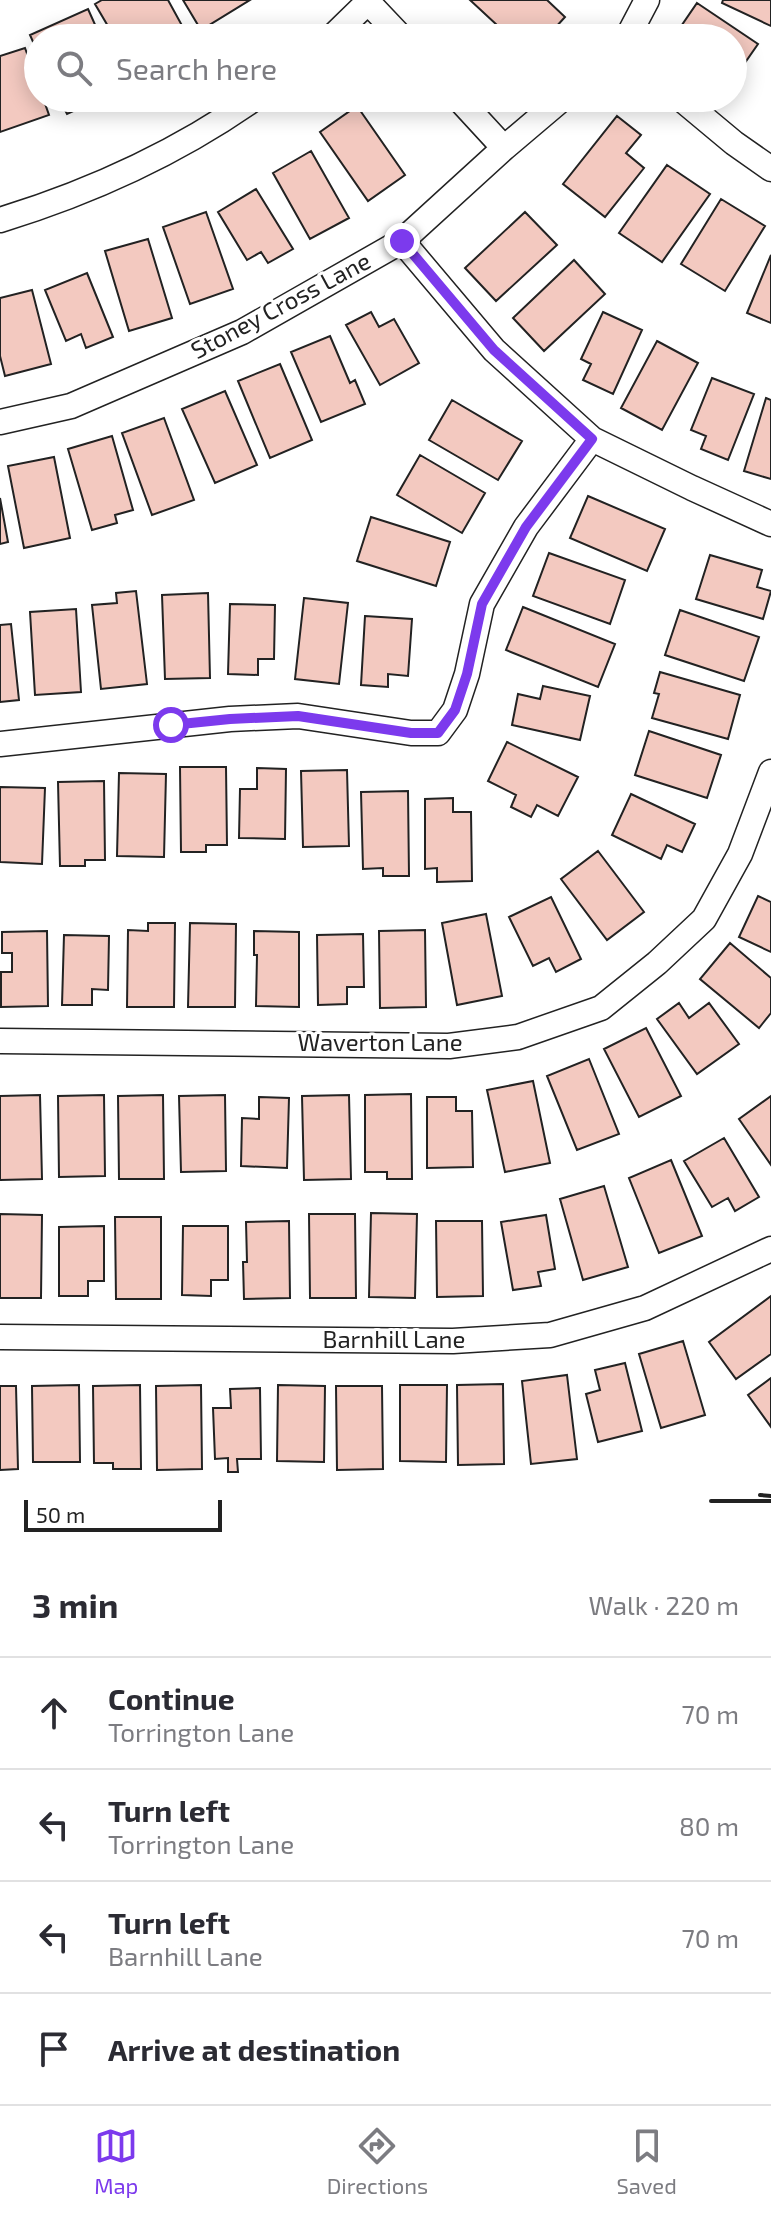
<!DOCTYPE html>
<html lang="en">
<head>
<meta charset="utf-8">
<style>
	body { margin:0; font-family:"Exo 2",sans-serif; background:#f7f7f7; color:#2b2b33 }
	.scale { position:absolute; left:24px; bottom:20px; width:198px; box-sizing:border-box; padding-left:8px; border:4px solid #222; border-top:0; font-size:22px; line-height:28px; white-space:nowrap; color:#222; -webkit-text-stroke:6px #fff; paint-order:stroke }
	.stop { position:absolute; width:24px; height:24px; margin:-18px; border:6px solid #7c3aed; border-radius:50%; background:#fff }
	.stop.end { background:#7c3aed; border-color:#fff; box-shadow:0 2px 8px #0008 }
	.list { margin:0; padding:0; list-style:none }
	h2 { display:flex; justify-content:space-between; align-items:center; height:104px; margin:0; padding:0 32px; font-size:34px }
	h2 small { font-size:26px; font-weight:400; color:#7c7c81 }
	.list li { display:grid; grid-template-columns:52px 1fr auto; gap:24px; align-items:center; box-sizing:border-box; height:112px; padding:0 32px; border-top:2px solid #e1e1e2 }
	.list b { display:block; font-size:30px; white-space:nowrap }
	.list p { margin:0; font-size:26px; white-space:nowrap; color:#7c7c81 }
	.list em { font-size:26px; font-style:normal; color:#7c7c81 }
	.icon { flex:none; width:44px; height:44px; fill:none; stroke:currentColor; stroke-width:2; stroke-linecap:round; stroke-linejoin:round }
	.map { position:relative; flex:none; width:771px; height:1552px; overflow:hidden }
	.search { position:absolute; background:#fff; box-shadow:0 4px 20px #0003; left:24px; right:24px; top:24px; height:88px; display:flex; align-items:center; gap:20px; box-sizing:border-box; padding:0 28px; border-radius:44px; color:#7c7c81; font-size:30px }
	.sheet { height:552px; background:#fff }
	nav { display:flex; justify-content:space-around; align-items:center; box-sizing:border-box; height:112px; border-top:2px solid #e1e1e2; background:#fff; font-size:22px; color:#7c7c81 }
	nav a { display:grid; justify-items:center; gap:4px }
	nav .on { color:#7c3aed }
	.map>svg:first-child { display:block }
</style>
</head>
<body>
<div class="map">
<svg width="771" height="1552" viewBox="0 0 771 1552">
	<rect width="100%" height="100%" fill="#fff"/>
	<path fill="#f3c9c0" stroke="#222" stroke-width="2" d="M 102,0 L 168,0 L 185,31 L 172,38 L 115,38 L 95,4 Z
		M 183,0 L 250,0 L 201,30 Z
		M 470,0 L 547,0 L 565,17 L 546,38 L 511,38 Z
		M 723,0 L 771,0 L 771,26 L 722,3 Z
		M 697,3 L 758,44 L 733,80 L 733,38 L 673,38 Z
		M 88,9 L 101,38 L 38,38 L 38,53 L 30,35 Z
		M 25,48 L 38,84 L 38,98 L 43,98 L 49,115 L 0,132 L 0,56 Z
		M 59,98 L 102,98 L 67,114 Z
		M 357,106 L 405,175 L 368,201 L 320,132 Z
		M 617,116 L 641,135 L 626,153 L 644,168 L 605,217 L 563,184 Z
		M 311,151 L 349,218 L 310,239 L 273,173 Z
		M 667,165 L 710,194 L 662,262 L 619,233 Z
		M 256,189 L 293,249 L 268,263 L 261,252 L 247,260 L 218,212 Z
		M 721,199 L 765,226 L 725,291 L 681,264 Z
		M 206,212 L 233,289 L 190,304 L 163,227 Z
		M 525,212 L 557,245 L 496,301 L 465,268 Z
		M 148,239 L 172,318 L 129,331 L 105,251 Z
		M 771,255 L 771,323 L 747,313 Z
		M 574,260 L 605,294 L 544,351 L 513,318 Z
		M 87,273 L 113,337 L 86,348 L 81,334 L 66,341 L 45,290 Z
		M 32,290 L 51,364 L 5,376 L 0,356 L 0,298 Z
		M 371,312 L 379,327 L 394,319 L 419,363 L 380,385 L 346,325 Z
		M 603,312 L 642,330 L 613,394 L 583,380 L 591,364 L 581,359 Z
		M 330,336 L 350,383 L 355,380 L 365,404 L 321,422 L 291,352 Z
		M 657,341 L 698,363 L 662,430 L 621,408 Z
		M 280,364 L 312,440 L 270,458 L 238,381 Z
		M 712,378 L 754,394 L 728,460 L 701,449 L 706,436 L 691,430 Z
		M 225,391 L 257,465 L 215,483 L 182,409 Z
		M 766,398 L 771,400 L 771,479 L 744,471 Z
		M 452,400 L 522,441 L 498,480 L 429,440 Z
		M 164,418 L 194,500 L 152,515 L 122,433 Z
		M 112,436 L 133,510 L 115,515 L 117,523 L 92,530 L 68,449 Z
		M 420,455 L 485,493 L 462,533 L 397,495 Z
		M 54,457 L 70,538 L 24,548 L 8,466 Z
		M 588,496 L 665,529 L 647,571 L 570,538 Z
		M 0,498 L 8,542 L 0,544 Z
		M 371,517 L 450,542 L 436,586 L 357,561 Z
		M 549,553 L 625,580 L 610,624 L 533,596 Z
		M 710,555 L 762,570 L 757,587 L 771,591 L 763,619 L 696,599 Z
		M 136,591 L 147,684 L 101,689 L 92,605 L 117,603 L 116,593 Z
		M 208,593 L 210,678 L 165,679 L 162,595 Z
		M 304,598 L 348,603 L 339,684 L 295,679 Z
		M 230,604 L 275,605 L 274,659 L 258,659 L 258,675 L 228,674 Z
		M 523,607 L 615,644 L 598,687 L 506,650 Z
		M 76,609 L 81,692 L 35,695 L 30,612 Z
		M 680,610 L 759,637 L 744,681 L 665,655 Z
		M 365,616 L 412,619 L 408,676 L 388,674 L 388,687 L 361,685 Z
		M 11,624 L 19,700 L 0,702 L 0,625 Z
		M 660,672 L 740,695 L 728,739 L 652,718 L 659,694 L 654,693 Z
		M 543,686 L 590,696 L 580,740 L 512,725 L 518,694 L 540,699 Z
		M 649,731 L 721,755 L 707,798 L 635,775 Z
		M 507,742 L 578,777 L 558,816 L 537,805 L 531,817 L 511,807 L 516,795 L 488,781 Z
		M 180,767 L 226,767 L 227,845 L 206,845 L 206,852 L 181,852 Z
		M 257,768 L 286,769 L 285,839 L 239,838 L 240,789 L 257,789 Z
		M 347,770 L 349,846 L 303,847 L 301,771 Z
		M 119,773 L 166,774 L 164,857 L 117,856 Z
		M 104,781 L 105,860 L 85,860 L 85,866 L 60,866 L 58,782 Z
		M 0,787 L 45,788 L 42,864 L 0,862 Z
		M 408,791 L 409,876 L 383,876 L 383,868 L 363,869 L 361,792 Z
		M 631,794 L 695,824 L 682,852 L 667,845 L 661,859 L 612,835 Z
		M 453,798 L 453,812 L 471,812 L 472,881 L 437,882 L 437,868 L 425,869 L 425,799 Z
		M 598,851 L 644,912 L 607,940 L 561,879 Z
		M 758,896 L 771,902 L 771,952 L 739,937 Z
		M 551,897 L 581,959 L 556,972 L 549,958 L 533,966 L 509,917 Z
		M 486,914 L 502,996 L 457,1005 L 442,923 Z
		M 148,923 L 175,923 L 174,1007 L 127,1007 L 128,930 L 148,931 Z
		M 190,923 L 236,924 L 235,1007 L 188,1007 Z
		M 425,930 L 426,1007 L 380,1008 L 379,931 Z
		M 47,931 L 48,1006 L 1,1007 L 1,972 L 12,972 L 12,953 L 2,953 L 2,932 Z
		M 254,931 L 299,932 L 299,1007 L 256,1006 L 257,955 L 254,955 Z
		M 363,934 L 364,987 L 347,987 L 347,1004 L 318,1005 L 317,935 Z
		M 64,935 L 109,936 L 108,990 L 92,989 L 92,1005 L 62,1005 Z
		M 730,943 L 771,978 L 771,1013 L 759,1028 L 700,979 Z
		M 679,1003 L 689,1018 L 709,1003 L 739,1044 L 697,1074 L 657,1019 Z
		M 646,1028 L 681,1096 L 639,1117 L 604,1049 Z
		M 589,1059 L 619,1134 L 577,1150 L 547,1076 Z
		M 533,1081 L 550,1163 L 505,1172 L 487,1090 Z
		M 411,1094 L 412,1179 L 387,1179 L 387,1172 L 365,1172 L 365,1095 Z
		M 40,1095 L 42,1179 L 0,1180 L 0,1096 Z
		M 104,1095 L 105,1176 L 59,1177 L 58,1096 Z
		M 163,1095 L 164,1179 L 119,1179 L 118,1096 Z
		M 225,1095 L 226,1171 L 181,1172 L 179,1096 Z
		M 349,1095 L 351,1179 L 304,1180 L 302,1096 Z
		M 771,1096 L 771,1165 L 739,1119 Z
		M 259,1097 L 289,1098 L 287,1168 L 241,1166 L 242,1118 L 259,1119 Z
		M 427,1097 L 456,1097 L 456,1111 L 472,1111 L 473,1167 L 427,1168 Z
		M 724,1138 L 759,1197 L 735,1211 L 728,1198 L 712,1207 L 684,1161 Z
		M 671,1160 L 702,1236 L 659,1253 L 629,1178 Z
		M 604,1186 L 628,1267 L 583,1280 L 560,1199 Z
		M 371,1213 L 417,1214 L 415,1298 L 369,1297 Z
		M 0,1214 L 42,1215 L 41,1298 L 0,1298 Z
		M 309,1214 L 355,1214 L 356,1298 L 310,1298 Z
		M 546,1215 L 555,1269 L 538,1272 L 541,1286 L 513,1290 L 501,1222 Z
		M 115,1217 L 161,1217 L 161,1299 L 116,1299 Z
		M 289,1221 L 290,1298 L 244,1299 L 243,1262 L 247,1262 L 246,1222 Z
		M 436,1221 L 482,1221 L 483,1296 L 437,1297 Z
		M 104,1226 L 104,1281 L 88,1281 L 88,1296 L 59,1296 L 59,1227 Z
		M 183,1226 L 228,1226 L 228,1280 L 211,1280 L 211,1296 L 182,1295 Z
		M 771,1296 L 771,1354 L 736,1379 L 709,1342 Z
		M 683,1341 L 705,1415 L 661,1428 L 639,1354 Z
		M 625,1363 L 642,1431 L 598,1442 L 586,1394 L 600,1390 L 595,1370 Z
		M 567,1375 L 577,1459 L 531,1464 L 522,1381 Z
		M 771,1378 L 771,1427 L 748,1395 Z
		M 503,1384 L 504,1464 L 458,1465 L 457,1385 Z
		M 79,1385 L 80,1462 L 33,1462 L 32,1386 Z
		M 140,1385 L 141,1469 L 113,1469 L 113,1463 L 94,1463 L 93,1386 Z
		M 201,1385 L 202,1469 L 157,1470 L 156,1386 Z
		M 278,1385 L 325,1386 L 324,1462 L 277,1461 Z
		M 400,1385 L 447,1385 L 446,1462 L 400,1461 Z
		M 0,1386 L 16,1386 L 18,1469 L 0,1470 Z
		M 336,1386 L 382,1386 L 383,1469 L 337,1470 Z
		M 260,1388 L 261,1459 L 237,1459 L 238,1472 L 228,1472 L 228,1458 L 215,1459 L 213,1408 L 231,1408 L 230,1389 Z"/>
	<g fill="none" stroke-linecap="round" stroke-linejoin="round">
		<defs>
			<path id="minor" d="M 366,0 L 402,38
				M 331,38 L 370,0
				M 627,38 L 647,0
				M 458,98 L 504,148
				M 680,98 L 734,143 L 771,169
				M 0,220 C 91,192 177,153 255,98
				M 402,241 L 494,350 L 592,439 L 692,488 L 771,524
				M 0,422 L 71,406 L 242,332 L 402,241 L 504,148 L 563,98
				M 0,744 L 230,719 L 298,716 L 411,733 L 438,733 L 455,710 L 467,674 L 482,604 L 526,527 L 592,439
				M 0,1041 L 449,1046 L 518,1037 L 601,1008 L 657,963 L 704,919 L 740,854 L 771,772
				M 0,1337 L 453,1341 L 550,1335 L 645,1308 L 771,1249"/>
		</defs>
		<use href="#minor" stroke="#222" stroke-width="27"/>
		<use href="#minor" stroke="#fff" stroke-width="24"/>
		<path stroke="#222" stroke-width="4" d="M 760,1495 L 771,1496
			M 711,1501 L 771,1501"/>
	</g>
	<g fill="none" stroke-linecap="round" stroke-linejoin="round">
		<path stroke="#7c3aed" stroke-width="10" d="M 171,725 L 230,719 L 298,716 L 411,733 L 438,733 L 455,710 L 467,674 L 482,604 L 526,527 L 592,439 L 494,350 L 402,241"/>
	</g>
	<g text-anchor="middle" stroke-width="6" stroke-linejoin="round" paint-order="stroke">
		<g font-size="24" fill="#222" stroke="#fff">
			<text transform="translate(281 306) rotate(-28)" y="8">Stoney Cross Lane</text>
			<text x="380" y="1051">Waverton Lane</text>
			<text x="394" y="1348">Barnhill Lane</text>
		</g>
	</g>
</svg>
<div class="scale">50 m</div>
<div class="stop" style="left:171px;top:725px"></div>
<div class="stop end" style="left:402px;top:241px"></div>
<div class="search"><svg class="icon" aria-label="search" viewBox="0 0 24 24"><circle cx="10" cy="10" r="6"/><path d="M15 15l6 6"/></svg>Search here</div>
</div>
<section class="sheet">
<h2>3 min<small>Walk · 220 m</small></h2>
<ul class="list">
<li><svg class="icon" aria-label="ahead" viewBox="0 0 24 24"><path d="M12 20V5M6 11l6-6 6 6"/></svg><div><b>Continue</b><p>Torrington Lane</p></div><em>70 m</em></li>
<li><svg class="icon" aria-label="left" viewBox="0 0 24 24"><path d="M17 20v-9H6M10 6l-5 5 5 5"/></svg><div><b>Turn left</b><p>Torrington Lane</p></div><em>80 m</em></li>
<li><svg class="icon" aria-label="left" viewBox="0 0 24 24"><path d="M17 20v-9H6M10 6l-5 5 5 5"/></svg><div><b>Turn left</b><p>Barnhill Lane</p></div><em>70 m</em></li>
<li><svg class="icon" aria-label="arrive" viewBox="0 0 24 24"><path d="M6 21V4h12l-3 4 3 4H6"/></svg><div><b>Arrive at destination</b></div></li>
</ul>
</section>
<nav>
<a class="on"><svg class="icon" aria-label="map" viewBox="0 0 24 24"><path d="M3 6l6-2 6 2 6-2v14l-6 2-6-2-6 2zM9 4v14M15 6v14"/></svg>Map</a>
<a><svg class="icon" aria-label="directions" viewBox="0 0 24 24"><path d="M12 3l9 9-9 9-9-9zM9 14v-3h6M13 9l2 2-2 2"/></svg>Directions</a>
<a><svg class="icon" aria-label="saved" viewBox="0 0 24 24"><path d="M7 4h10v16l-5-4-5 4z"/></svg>Saved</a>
</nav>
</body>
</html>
